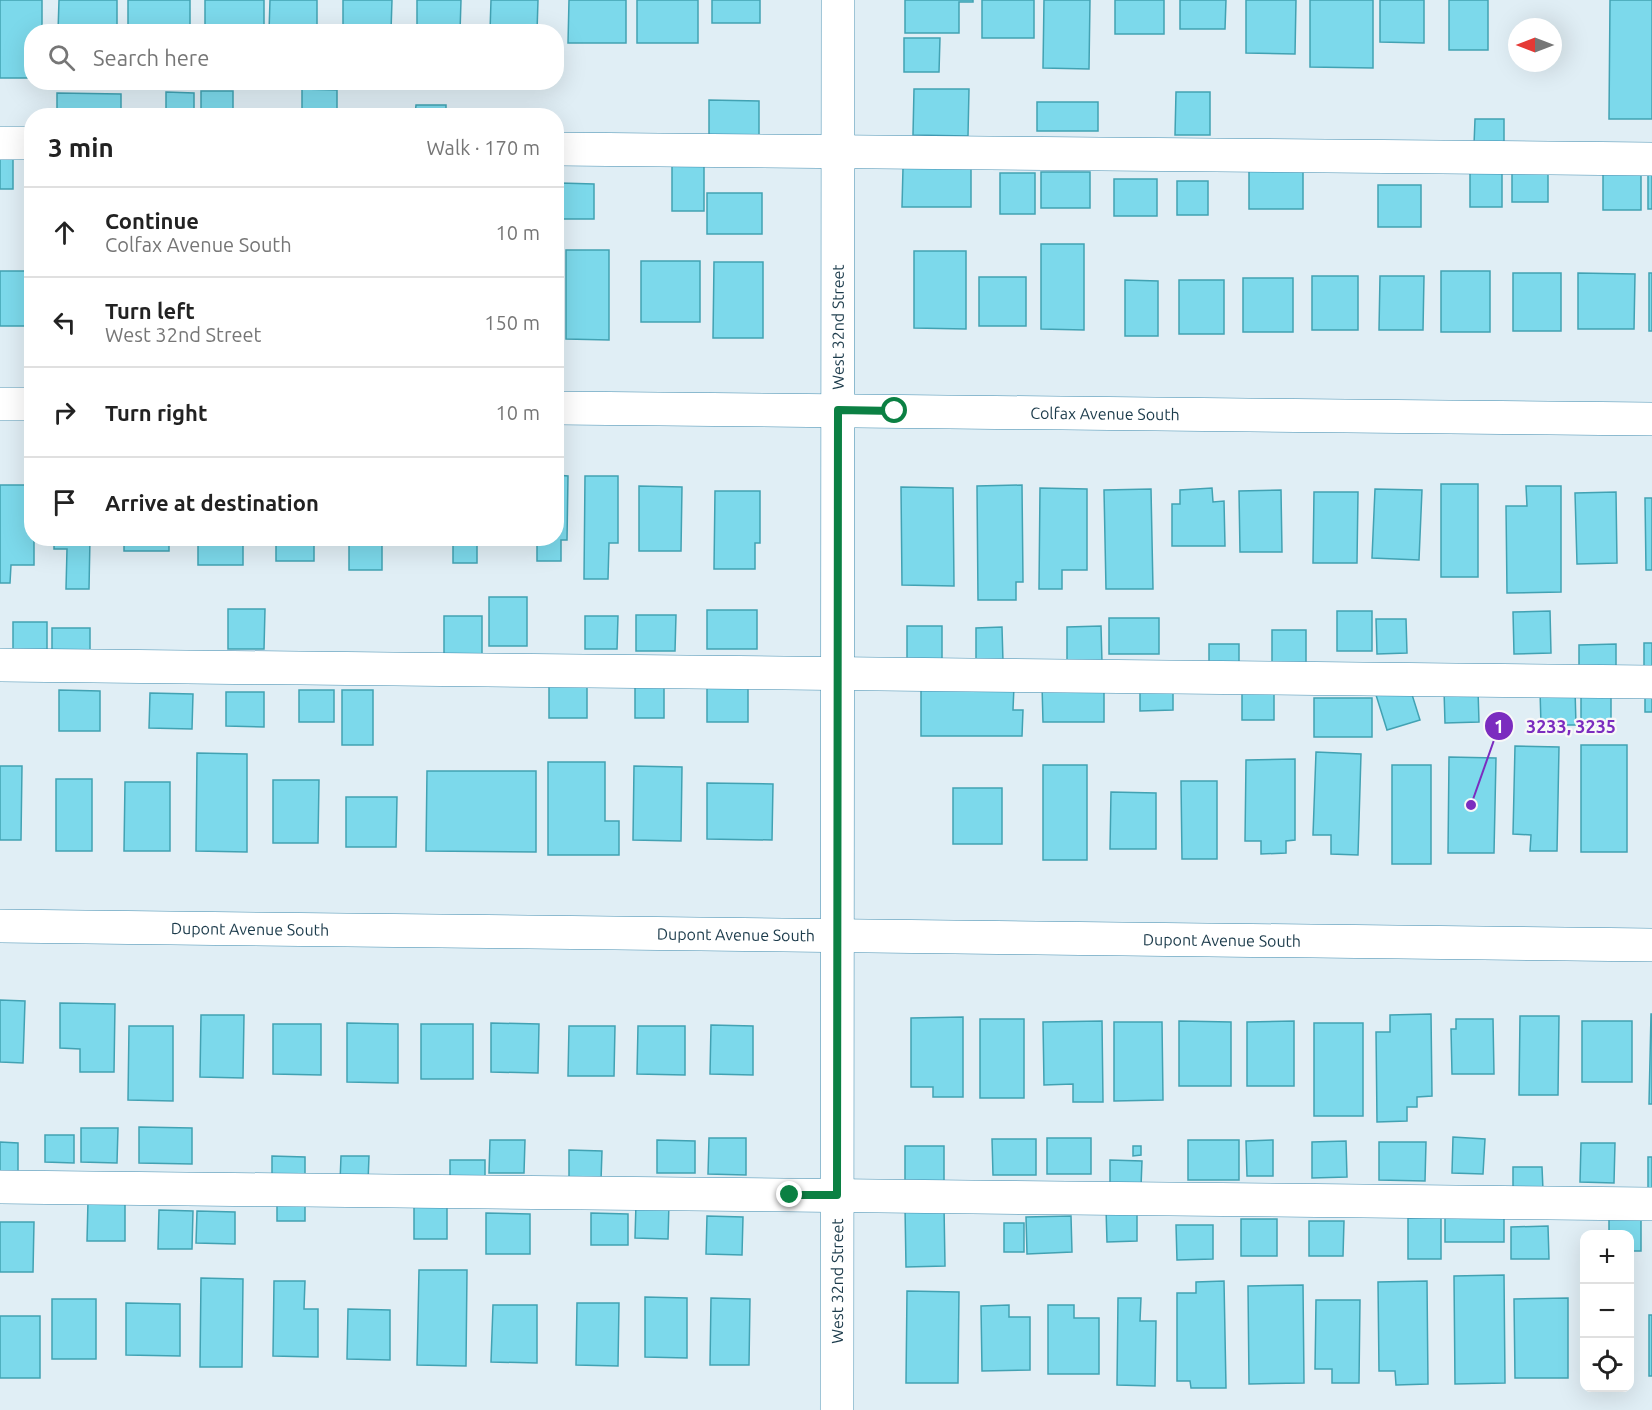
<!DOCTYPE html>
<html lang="en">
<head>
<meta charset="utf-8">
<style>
	body { margin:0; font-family:Ubuntu,sans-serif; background:#f2f2f2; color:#222 }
	.controls { position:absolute; right:18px; bottom:18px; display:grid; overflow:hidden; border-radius:12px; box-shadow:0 6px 24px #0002 }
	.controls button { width:54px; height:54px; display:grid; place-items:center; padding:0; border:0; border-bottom:2px solid #e0e0e0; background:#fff; color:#222; font:30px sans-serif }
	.compass { position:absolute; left:1508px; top:18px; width:54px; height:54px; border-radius:50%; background:#fff; box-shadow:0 6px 24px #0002; rotate:270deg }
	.stop { position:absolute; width:18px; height:18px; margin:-14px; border:4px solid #0b8043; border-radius:50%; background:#fff }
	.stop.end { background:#0b8043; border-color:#fff; box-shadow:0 2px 6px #0008 }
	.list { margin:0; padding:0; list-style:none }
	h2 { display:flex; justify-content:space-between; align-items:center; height:78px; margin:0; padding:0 24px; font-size:26px }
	h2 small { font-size:20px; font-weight:400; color:#767676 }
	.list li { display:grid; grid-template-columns:39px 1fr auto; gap:18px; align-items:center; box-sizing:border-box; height:90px; padding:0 24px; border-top:2px solid #e0e0e0 }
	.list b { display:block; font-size:22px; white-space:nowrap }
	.list p { margin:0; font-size:20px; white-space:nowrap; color:#767676 }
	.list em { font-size:20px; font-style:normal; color:#767676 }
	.icon { flex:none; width:33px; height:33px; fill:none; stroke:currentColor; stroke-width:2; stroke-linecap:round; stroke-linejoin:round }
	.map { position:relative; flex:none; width:1652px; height:1410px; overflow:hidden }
	.search { position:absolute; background:#fff; box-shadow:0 6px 24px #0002; left:24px; top:24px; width:540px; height:66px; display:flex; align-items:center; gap:15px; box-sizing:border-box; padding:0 21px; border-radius:24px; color:#767676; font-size:22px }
	.panel { position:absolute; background:#fff; box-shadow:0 6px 24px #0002; left:24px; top:108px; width:540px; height:438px; border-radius:24px }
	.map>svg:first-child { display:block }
</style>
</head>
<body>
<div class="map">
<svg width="1652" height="1410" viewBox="0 0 1652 1410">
	<rect width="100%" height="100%" fill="#e0eef5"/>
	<path fill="#7cd9eb" stroke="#42a2b3" stroke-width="1.5" d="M 0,0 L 42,0 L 42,32 L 32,32 L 32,78 L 0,78 Z
		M 59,0 L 117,0 L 117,32 L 58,32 Z
		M 128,0 L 190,0 L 190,32 L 128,32 Z
		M 205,0 L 264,0 L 264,32 L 205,32 Z
		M 270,0 L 317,0 L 317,32 L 269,32 Z
		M 343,0 L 392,0 L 391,31 L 343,32 Z
		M 417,0 L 461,0 L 460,32 L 417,32 Z
		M 491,0 L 538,0 L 537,32 L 490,32 Z
		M 569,0 L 626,0 L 626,43 L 568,43 Z
		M 637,0 L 698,0 L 698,43 L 637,43 Z
		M 712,0 L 760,0 L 760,23 L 712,23 Z
		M 905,0 L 973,0 L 973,2 L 959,2 L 959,33 L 905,33 Z
		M 982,0 L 1034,0 L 1034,38 L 982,38 Z
		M 1044,0 L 1090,0 L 1089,69 L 1043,68 Z
		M 1115,0 L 1164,0 L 1164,34 L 1115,34 Z
		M 1180,0 L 1226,0 L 1225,29 L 1180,29 Z
		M 1246,0 L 1296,0 L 1295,54 L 1246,53 Z
		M 1310,0 L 1373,0 L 1373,68 L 1310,67 Z
		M 1380,0 L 1424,0 L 1424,43 L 1380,42 Z
		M 1449,0 L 1488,0 L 1488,50 L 1449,50 Z
		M 1610,0 L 1652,0 L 1652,119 L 1609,119 Z
		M 904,38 L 940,38 L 939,72 L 904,72 Z
		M 302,89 L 337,90 L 337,116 L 302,116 Z
		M 914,89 L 969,89 L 968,136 L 913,135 Z
		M 201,91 L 233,91 L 233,116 L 201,116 Z
		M 166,92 L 194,93 L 194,116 L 166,116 Z
		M 1176,92 L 1210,92 L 1210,135 L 1175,135 Z
		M 57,93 L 121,94 L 121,116 L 57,116 Z
		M 709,100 L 759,101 L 759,140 L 709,140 Z
		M 1037,102 L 1098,102 L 1098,131 L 1037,131 Z
		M 416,105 L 446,105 L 446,116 L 415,116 Z
		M 1475,119 L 1504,119 L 1504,145 L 1474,145 Z
		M 0,159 L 13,159 L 13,189 L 0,189 Z
		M 672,161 L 704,161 L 704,211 L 672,211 Z
		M 1249,164 L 1303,165 L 1303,209 L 1249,209 Z
		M 1512,166 L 1548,167 L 1548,202 L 1512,202 Z
		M 903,168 L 971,168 L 971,207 L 902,207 Z
		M 1470,169 L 1502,169 L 1502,207 L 1470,207 Z
		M 1603,169 L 1641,169 L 1641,210 L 1603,210 Z
		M 1648,171 L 1652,171 L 1652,209 L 1648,209 Z
		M 1041,172 L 1090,172 L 1090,208 L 1041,208 Z
		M 1000,173 L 1035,173 L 1035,214 L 1000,214 Z
		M 1114,179 L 1157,179 L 1157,216 L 1114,216 Z
		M 1177,181 L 1208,181 L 1208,215 L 1177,215 Z
		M 560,183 L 594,184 L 594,219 L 560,219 Z
		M 1378,185 L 1421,185 L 1421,227 L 1378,227 Z
		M 707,193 L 762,193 L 762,234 L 707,234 Z
		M 1041,244 L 1084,244 L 1084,330 L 1041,329 Z
		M 566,250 L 609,250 L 609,340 L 566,339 Z
		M 914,251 L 966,251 L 966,329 L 914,328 Z
		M 641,261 L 700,261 L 700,322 L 641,322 Z
		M 714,262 L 763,262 L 763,338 L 713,338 Z
		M 0,271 L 29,271 L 29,326 L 0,326 Z
		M 1441,271 L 1490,271 L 1490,332 L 1441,332 Z
		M 1513,273 L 1561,273 L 1561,331 L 1513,331 Z
		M 1578,273 L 1635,274 L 1634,329 L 1578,329 Z
		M 1649,273 L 1652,273 L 1652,331 L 1649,331 Z
		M 1312,276 L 1358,276 L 1358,330 L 1312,330 Z
		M 1380,276 L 1424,276 L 1423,330 L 1379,330 Z
		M 979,277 L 1026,277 L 1026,326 L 979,326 Z
		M 1243,278 L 1293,278 L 1293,332 L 1243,332 Z
		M 1125,280 L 1158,281 L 1158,336 L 1125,336 Z
		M 1179,280 L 1224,280 L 1224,334 L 1179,334 Z
		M 556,475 L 568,476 L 567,540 L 561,540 L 561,561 L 537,561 L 537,538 L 556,538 Z
		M 585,476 L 618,476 L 618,543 L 609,543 L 608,579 L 584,579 Z
		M 1441,484 L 1478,484 L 1478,577 L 1441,577 Z
		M 0,485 L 32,485 L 32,538 L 34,538 L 34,565 L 11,565 L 10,583 L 0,583 Z
		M 1022,485 L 1023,582 L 1016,582 L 1016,600 L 978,600 L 977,486 Z
		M 639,486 L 682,487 L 681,551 L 639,551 Z
		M 1526,486 L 1561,486 L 1561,592 L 1507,593 L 1506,506 L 1527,506 Z
		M 901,487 L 953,488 L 954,586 L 902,585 Z
		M 1040,488 L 1087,489 L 1087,570 L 1062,570 L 1062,589 L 1039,589 Z
		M 1212,488 L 1213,502 L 1224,501 L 1225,546 L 1172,546 L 1172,504 L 1180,504 L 1180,490 Z
		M 1151,489 L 1153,589 L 1106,589 L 1104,490 Z
		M 1375,489 L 1422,490 L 1419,560 L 1372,558 Z
		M 1281,490 L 1282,552 L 1240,552 L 1239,491 Z
		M 715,491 L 760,491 L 760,543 L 755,543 L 755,569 L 714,569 Z
		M 1314,492 L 1358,492 L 1357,563 L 1313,563 Z
		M 1616,492 L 1617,563 L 1577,564 L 1575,493 Z
		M 1645,498 L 1652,498 L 1652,570 L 1646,570 Z
		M 54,538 L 90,538 L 89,589 L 66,589 L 67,549 L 54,549 Z
		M 124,538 L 169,538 L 169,551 L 124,551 Z
		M 198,538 L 243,538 L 243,565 L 198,565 Z
		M 276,538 L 314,538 L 314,561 L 276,561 Z
		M 349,538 L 382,538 L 382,570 L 349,570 Z
		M 453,538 L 477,538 L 477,563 L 453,563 Z
		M 490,538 L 523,538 L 523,540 L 490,540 Z
		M 489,597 L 527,597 L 527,646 L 489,646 Z
		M 228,609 L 265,609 L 264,649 L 228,649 Z
		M 707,610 L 757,610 L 757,649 L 707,649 Z
		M 1337,611 L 1372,611 L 1372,651 L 1337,651 Z
		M 1550,611 L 1551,653 L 1514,654 L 1513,612 Z
		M 636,615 L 676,615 L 675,651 L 636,651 Z
		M 444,616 L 482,616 L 482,654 L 444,654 Z
		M 585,616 L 618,616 L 617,649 L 585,649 Z
		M 1109,618 L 1159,618 L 1159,654 L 1109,654 Z
		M 1376,619 L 1406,619 L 1407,653 L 1377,654 Z
		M 13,622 L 47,622 L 47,657 L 13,657 Z
		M 907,626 L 942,626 L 942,664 L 907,664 Z
		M 1101,626 L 1102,663 L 1067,664 L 1067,627 Z
		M 1002,627 L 1003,662 L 976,663 L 976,628 Z
		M 52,628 L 90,628 L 90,656 L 52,656 Z
		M 1272,630 L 1306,630 L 1306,667 L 1272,667 Z
		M 1644,643 L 1652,643 L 1652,669 L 1644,669 Z
		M 1209,644 L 1239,644 L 1239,665 L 1209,665 Z
		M 1616,644 L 1616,667 L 1579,668 L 1579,645 Z
		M 549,680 L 587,680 L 587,718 L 549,718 Z
		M 635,683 L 664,684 L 664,718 L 635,718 Z
		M 1104,684 L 1104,722 L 1043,722 L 1042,685 Z
		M 1173,684 L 1173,710 L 1140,711 L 1140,685 Z
		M 921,685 L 1014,686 L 1013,710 L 1023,710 L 1022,736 L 921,736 Z
		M 1274,685 L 1274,720 L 1242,720 L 1242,686 Z
		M 1409,685 L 1420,720 L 1387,730 L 1376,695 Z
		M 707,687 L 748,687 L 748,722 L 707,722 Z
		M 1478,689 L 1479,722 L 1445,723 L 1444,690 Z
		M 1575,689 L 1576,725 L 1541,725 L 1540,690 Z
		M 59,690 L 100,691 L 100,731 L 59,731 Z
		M 299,690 L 334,690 L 334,722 L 299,722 Z
		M 342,690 L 373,690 L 373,745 L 342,745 Z
		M 1581,690 L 1611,690 L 1611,725 L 1581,725 Z
		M 1645,690 L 1652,690 L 1652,712 L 1645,712 Z
		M 226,692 L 264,692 L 264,727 L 226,726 Z
		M 150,693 L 193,694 L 192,729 L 149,728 Z
		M 1314,698 L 1372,698 L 1372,737 L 1314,737 Z
		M 1581,745 L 1627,745 L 1627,852 L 1581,852 Z
		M 1515,746 L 1559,747 L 1557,851 L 1530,851 L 1531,835 L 1513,834 Z
		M 1316,752 L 1361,754 L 1358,855 L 1331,854 L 1331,835 L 1313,835 Z
		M 197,753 L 247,754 L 247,852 L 196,851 Z
		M 1449,757 L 1496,758 L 1494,853 L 1448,853 Z
		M 1295,759 L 1295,840 L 1286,841 L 1286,853 L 1261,854 L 1261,841 L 1245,841 L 1246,760 Z
		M 548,762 L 605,762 L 605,821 L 619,821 L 619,855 L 548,855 Z
		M 1043,765 L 1087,765 L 1087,860 L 1043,860 Z
		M 1392,765 L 1431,765 L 1431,864 L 1392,864 Z
		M 0,766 L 22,766 L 21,840 L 0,840 Z
		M 634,766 L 682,767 L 681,841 L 633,840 Z
		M 427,771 L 536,771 L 536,852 L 426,851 Z
		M 56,779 L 92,779 L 92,851 L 56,851 Z
		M 273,780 L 319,780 L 318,843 L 273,843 Z
		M 1181,781 L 1217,781 L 1217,859 L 1182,859 Z
		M 125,782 L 170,782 L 170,851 L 124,851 Z
		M 707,783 L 773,784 L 772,840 L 707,839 Z
		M 953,788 L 1002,788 L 1002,844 L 953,844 Z
		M 1111,792 L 1156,793 L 1156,849 L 1110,849 Z
		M 346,797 L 397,797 L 396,847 L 346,847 Z
		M 0,1000 L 25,1001 L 23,1063 L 0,1062 Z
		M 60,1003 L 115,1004 L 114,1072 L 80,1072 L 80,1049 L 60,1048 Z
		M 1431,1014 L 1432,1096 L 1417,1097 L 1417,1107 L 1407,1107 L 1407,1121 L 1377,1122 L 1376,1032 L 1390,1032 L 1390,1015 Z
		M 1651,1014 L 1652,1014 L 1652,1104 L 1649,1104 Z
		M 201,1015 L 244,1015 L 243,1078 L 200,1077 Z
		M 1520,1016 L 1559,1016 L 1558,1095 L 1519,1095 Z
		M 963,1017 L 963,1097 L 933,1097 L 933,1087 L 911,1087 L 911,1018 Z
		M 980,1019 L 1024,1019 L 1024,1098 L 980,1098 Z
		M 1456,1019 L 1493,1019 L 1494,1074 L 1452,1074 L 1451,1029 L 1456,1029 Z
		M 1102,1021 L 1103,1102 L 1073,1102 L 1073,1084 L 1044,1085 L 1043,1022 Z
		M 1179,1021 L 1231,1022 L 1231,1086 L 1179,1086 Z
		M 1294,1021 L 1294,1086 L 1247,1086 L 1247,1022 Z
		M 1582,1021 L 1632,1021 L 1632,1082 L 1582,1082 Z
		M 1114,1022 L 1162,1022 L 1163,1100 L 1114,1101 Z
		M 347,1023 L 398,1024 L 398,1083 L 347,1082 Z
		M 491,1023 L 539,1024 L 538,1073 L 491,1072 Z
		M 1314,1023 L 1363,1023 L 1363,1116 L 1314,1116 Z
		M 273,1024 L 321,1024 L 321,1075 L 273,1074 Z
		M 421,1024 L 473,1024 L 473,1079 L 421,1079 Z
		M 711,1025 L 753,1026 L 753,1075 L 710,1074 Z
		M 129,1026 L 173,1026 L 173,1101 L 128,1100 Z
		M 569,1026 L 615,1026 L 614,1076 L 568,1076 Z
		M 638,1026 L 685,1026 L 685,1075 L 637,1074 Z
		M 139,1127 L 192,1128 L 192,1164 L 139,1163 Z
		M 81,1128 L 118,1128 L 117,1163 L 81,1162 Z
		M 45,1135 L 74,1135 L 74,1163 L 45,1162 Z
		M 1453,1137 L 1485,1139 L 1483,1174 L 1452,1173 Z
		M 709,1138 L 746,1138 L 746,1175 L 708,1174 Z
		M 1047,1138 L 1091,1138 L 1091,1174 L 1047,1174 Z
		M 992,1139 L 1036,1139 L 1036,1175 L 993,1175 Z
		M 490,1140 L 525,1140 L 524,1173 L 489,1173 Z
		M 657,1140 L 695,1141 L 695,1173 L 657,1173 Z
		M 1188,1140 L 1239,1140 L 1239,1180 L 1188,1180 Z
		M 1273,1140 L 1273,1176 L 1247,1176 L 1246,1141 Z
		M 1346,1141 L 1347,1177 L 1312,1178 L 1312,1142 Z
		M 0,1142 L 18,1143 L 18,1177 L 0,1177 Z
		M 1379,1142 L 1426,1142 L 1425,1181 L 1379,1180 Z
		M 1581,1143 L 1615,1143 L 1614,1183 L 1580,1182 Z
		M 905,1146 L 944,1146 L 944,1186 L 905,1186 Z
		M 1133,1146 L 1141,1146 L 1141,1155 L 1133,1156 Z
		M 569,1150 L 602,1151 L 601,1181 L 569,1180 Z
		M 272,1156 L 305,1157 L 305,1179 L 272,1179 Z
		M 341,1156 L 369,1156 L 368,1182 L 340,1182 Z
		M 1648,1157 L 1652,1157 L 1652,1192 L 1648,1192 Z
		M 450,1160 L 485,1160 L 485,1183 L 450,1183 Z
		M 1110,1160 L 1142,1161 L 1141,1187 L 1110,1187 Z
		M 1513,1167 L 1542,1167 L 1543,1190 L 1513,1190 Z
		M 277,1199 L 305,1199 L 305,1221 L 277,1221 Z
		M 88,1201 L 125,1201 L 125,1241 L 87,1241 Z
		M 414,1202 L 447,1203 L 447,1239 L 414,1239 Z
		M 636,1203 L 669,1203 L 668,1239 L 635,1238 Z
		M 944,1206 L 945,1266 L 906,1267 L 905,1207 Z
		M 1137,1207 L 1137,1241 L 1107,1242 L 1106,1208 Z
		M 159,1210 L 193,1211 L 192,1249 L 158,1249 Z
		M 197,1211 L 235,1212 L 235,1244 L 196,1243 Z
		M 486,1213 L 530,1214 L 530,1254 L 486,1254 Z
		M 591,1213 L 628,1214 L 628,1245 L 591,1245 Z
		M 1609,1214 L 1641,1214 L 1641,1251 L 1630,1251 L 1630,1234 L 1609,1234 Z
		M 1445,1215 L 1504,1215 L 1504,1242 L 1445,1242 Z
		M 707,1216 L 743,1217 L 742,1255 L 706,1254 Z
		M 1071,1216 L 1072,1252 L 1027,1254 L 1026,1217 Z
		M 1441,1217 L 1441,1259 L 1408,1259 L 1408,1218 Z
		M 1241,1219 L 1277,1219 L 1277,1256 L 1241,1256 Z
		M 1309,1221 L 1344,1221 L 1343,1256 L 1309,1256 Z
		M 0,1222 L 34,1222 L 33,1272 L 0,1272 Z
		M 1004,1223 L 1024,1223 L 1024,1252 L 1004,1252 Z
		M 1176,1225 L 1213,1225 L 1213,1259 L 1177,1260 Z
		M 1548,1226 L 1549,1259 L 1511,1259 L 1511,1227 Z
		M 419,1270 L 467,1270 L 466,1366 L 417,1365 Z
		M 1504,1275 L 1505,1383 L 1455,1384 L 1454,1276 Z
		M 201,1278 L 243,1279 L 242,1367 L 200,1367 Z
		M 274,1281 L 305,1281 L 304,1309 L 318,1309 L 318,1357 L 273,1356 Z
		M 1224,1281 L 1226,1388 L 1191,1388 L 1190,1381 L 1177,1381 L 1177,1293 L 1196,1293 L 1196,1282 Z
		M 1427,1281 L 1428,1384 L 1396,1385 L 1395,1371 L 1379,1371 L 1378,1282 Z
		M 1303,1285 L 1304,1383 L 1249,1384 L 1248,1286 Z
		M 907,1291 L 959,1292 L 958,1383 L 906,1383 Z
		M 645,1297 L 687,1298 L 687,1358 L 645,1357 Z
		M 711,1298 L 750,1299 L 749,1365 L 710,1365 Z
		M 1118,1298 L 1141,1298 L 1140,1321 L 1156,1321 L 1155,1386 L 1117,1385 Z
		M 1568,1298 L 1568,1378 L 1515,1378 L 1514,1299 Z
		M 1584,1298 L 1584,1377 L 1583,1377 Z
		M 52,1299 L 96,1299 L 96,1359 L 52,1359 Z
		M 1316,1300 L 1360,1300 L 1359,1383 L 1332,1383 L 1332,1369 L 1315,1369 Z
		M 126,1303 L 180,1304 L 180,1356 L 126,1355 Z
		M 577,1303 L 619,1303 L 618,1366 L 576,1365 Z
		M 493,1305 L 537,1305 L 537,1363 L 491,1362 Z
		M 1009,1305 L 1009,1317 L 1030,1317 L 1030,1370 L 982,1371 L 981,1306 Z
		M 1048,1305 L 1074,1305 L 1074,1318 L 1099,1318 L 1099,1374 L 1048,1374 Z
		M 348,1309 L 390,1310 L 390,1360 L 347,1359 Z
		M 1649,1315 L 1652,1315 L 1652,1376 L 1649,1376 Z
		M 0,1316 L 40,1316 L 40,1378 L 0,1378 Z"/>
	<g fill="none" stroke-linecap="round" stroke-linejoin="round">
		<defs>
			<g id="minor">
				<path d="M 0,143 L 32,143"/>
				<path d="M 556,149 L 1652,159"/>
				<path d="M 0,404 L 32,404"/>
				<path id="s1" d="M 556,408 L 1652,419"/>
				<path d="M 0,665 L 1652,682"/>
				<path id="s2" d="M 0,926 L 1652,945"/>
				<path d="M 0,1187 L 1652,1204"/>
				<path id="s3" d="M 837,1410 L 838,0"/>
			</g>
		</defs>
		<use href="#minor" stroke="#408caf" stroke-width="34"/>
		<use href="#minor" stroke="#fff" stroke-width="33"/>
	</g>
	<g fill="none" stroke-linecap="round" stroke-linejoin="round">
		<path stroke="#0b8043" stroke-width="8" d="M 790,1195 L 837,1195 L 838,410 L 895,411"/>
	</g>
	<g text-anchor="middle" stroke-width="4.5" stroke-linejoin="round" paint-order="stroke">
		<g font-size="16" fill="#1c3b4b" stroke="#f8f8f8">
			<text dy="6" stroke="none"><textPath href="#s3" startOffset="1083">West 32nd Street</textPath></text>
			<text dy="6" stroke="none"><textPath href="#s1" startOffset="549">Colfax Avenue South</textPath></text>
			<text dy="6" stroke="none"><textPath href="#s2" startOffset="250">Dupont Avenue South</textPath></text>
			<text dy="6" stroke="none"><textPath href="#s2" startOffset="736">Dupont Avenue South</textPath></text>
			<text dy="6" stroke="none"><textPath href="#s2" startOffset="1222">Dupont Avenue South</textPath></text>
			<text dy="6" stroke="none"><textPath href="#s3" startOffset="129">West 32nd Street</textPath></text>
		</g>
	</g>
	<path fill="none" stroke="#7b2cbf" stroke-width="2" d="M1471 805L1499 726"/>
	<g fill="#7b2cbf" stroke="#f8f8f8" stroke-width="2">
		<circle cx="1471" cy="805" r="6"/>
		<circle cx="1499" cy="726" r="15"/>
	</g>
	<g font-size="18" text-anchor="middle" font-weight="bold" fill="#fff">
		<text x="1499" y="733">1</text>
	</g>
	<g font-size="18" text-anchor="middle" font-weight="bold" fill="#7b2cbf" stroke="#f8f8f8" stroke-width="4.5" stroke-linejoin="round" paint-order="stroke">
		<text x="1571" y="733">3233, 3235</text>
	</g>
</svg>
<div class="controls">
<button>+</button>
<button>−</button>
<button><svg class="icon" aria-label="locate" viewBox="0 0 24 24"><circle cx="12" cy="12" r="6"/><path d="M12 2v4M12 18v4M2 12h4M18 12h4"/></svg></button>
</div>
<svg class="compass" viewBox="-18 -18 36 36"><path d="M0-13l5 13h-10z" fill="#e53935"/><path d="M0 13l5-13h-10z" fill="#767676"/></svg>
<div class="stop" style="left:895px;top:411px"></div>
<div class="stop end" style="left:790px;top:1195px"></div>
<div class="search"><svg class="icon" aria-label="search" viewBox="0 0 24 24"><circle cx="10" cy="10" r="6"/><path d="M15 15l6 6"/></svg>Search here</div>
<section class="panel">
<h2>3 min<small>Walk · 170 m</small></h2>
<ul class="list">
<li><svg class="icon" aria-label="ahead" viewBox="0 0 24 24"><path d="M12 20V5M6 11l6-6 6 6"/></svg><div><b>Continue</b><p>Colfax Avenue South</p></div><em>10 m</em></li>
<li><svg class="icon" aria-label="left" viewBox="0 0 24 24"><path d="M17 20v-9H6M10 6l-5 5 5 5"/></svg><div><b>Turn left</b><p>West 32nd Street</p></div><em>150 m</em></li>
<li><svg class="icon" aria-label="right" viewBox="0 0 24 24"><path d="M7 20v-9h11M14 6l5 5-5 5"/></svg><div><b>Turn right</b></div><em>10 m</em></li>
<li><svg class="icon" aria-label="arrive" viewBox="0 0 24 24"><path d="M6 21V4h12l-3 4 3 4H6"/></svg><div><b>Arrive at destination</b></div></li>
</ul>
</section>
</div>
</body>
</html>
